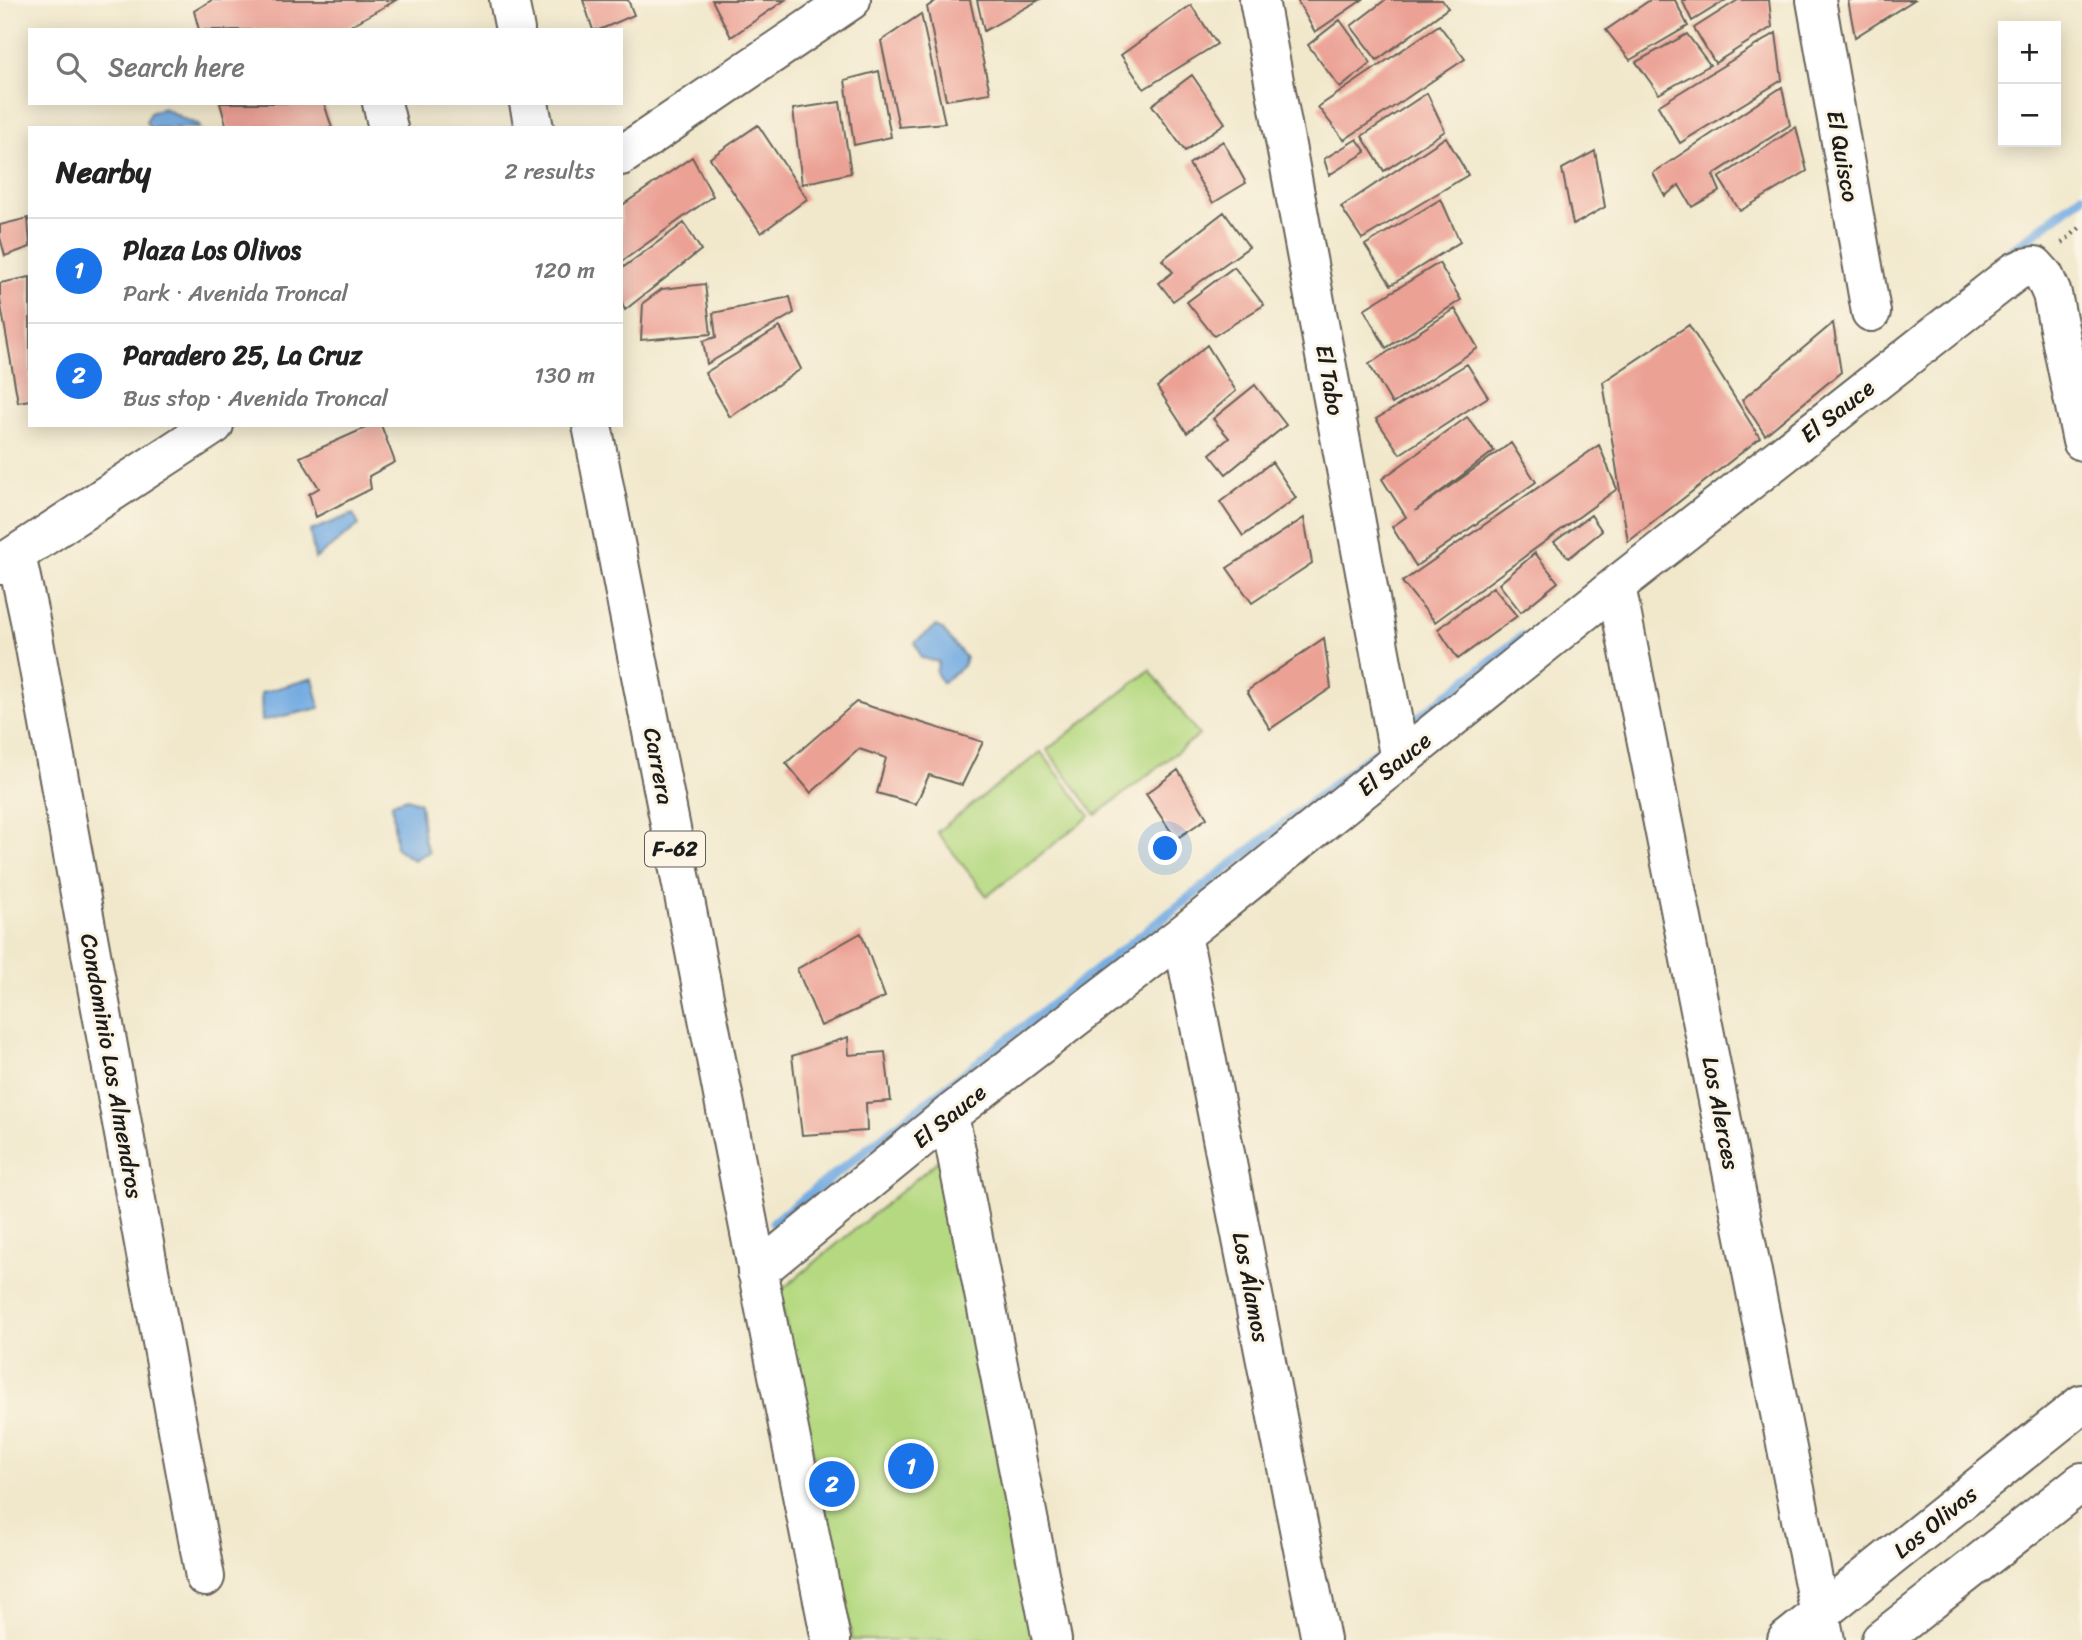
<!DOCTYPE html>
<html lang="en">
<head>
<meta charset="utf-8">
<style>
	body { margin:0; font-family:Sriracha,sans-serif; background:#f6f6f6; color:#222 }
	.controls { position:absolute; right:21px; top:21px; display:grid; overflow:hidden; border-radius:0px; box-shadow:0 4px 18px #0003 }
	.controls button { width:63px; height:63px; display:grid; place-items:center; padding:0; border:0; border-bottom:2px solid #e0e0e0; background:#fff; color:#222; font:35px sans-serif }
	.you { position:absolute; left:1166px; top:849px; width:24px; height:24px; margin:-18px; border:5px solid #fff; border-radius:50%; background:#1a73e8; box-shadow:0 0 0 10px #1a73e833 }
	.badge { display:grid; place-items:center; width:46px; height:46px; border-radius:50%; background:#1a73e8; color:#fff; font-size:23px; font-weight:700 }
	.pin { position:absolute; translate:-50% -50%; border:4px solid #fff; box-shadow:0 2px 7px #0006 }
	.list { margin:0; padding:0; list-style:none }
	h2 { display:flex; justify-content:space-between; align-items:center; height:91px; margin:0; padding:0 28px; font-size:30px }
	h2 small { font-size:23px; font-weight:400; color:#767676 }
	.list li { display:grid; grid-template-columns:46px 1fr auto; gap:21px; align-items:center; box-sizing:border-box; height:105px; padding:0 28px; border-top:2px solid #e0e0e0 }
	.list b { display:block; font-size:26px; white-space:nowrap }
	.list p { margin:0; font-size:23px; white-space:nowrap; color:#767676 }
	.list em { font-size:23px; font-style:normal; color:#767676 }
	.icon { flex:none; width:38px; height:38px; fill:none; stroke:currentColor; stroke-width:2; stroke-linecap:round; stroke-linejoin:round }
	.map { position:relative; flex:none; width:2082px; height:1640px; overflow:hidden }
	.search { position:absolute; background:#fff; box-shadow:0 4px 18px #0003; left:28px; top:28px; width:595px; height:77px; display:flex; align-items:center; gap:18px; box-sizing:border-box; padding:0 24px; border-radius:0px; color:#767676; font-size:26px }
	.panel { position:absolute; background:#fff; box-shadow:0 4px 18px #0003; left:28px; top:126px; width:595px; height:301px; border-radius:0px }
	.map>svg:first-child { display:block }
</style>
</head>
<body>
<div class="map">
<svg width="2082" height="1640" viewBox="0 0 2082 1640">
	<rect width="100%" height="100%" fill="#fcf5e5"/>
	<filter id="ink" filterUnits="userSpaceOnUse"><feTurbulence type="fractalNoise" baseFrequency=".0143" numOctaves="2"/><feDisplacementMap in="SourceGraphic" scale="14" xChannelSelector="R" yChannelSelector="G"/><feConvolveMatrix kernelMatrix="1 2 1 2 8 2 1 2 1" color-interpolation-filters="sRGB"/></filter>
	<filter id="wash" filterUnits="userSpaceOnUse"><feTurbulence type="fractalNoise" baseFrequency=".00686" numOctaves="4" result="noise"/><feDisplacementMap in="SourceGraphic" scale="28" xChannelSelector="R" yChannelSelector="G"/><feGaussianBlur stdDeviation="1.57" result="paint"/><feColorMatrix in="noise" values="0 0 0 0 0 0 0 0 0 0 0 0 0 0 0 0 0 1.4 0 .05"/><feComposite in="paint" operator="in"/></filter>
	<g filter="url(#wash)">
		<rect width="100%" height="100%" fill="#f1e8cc"/>
		<path fill="#b5d981" stroke="#687a4e" stroke-width="2" d="M 1150,670 L 1199,735 L 1096,815 L 1047,750 Z
			M 1041,752 L 1090,816 L 987,896 L 937,832 Z
			M 946,1154 L 1040,1640 L 852,1640 L 779,1292 Z"/>
		<path fill="#73abe2" stroke="#48647f" stroke-width="2" d="M 163,108 L 188,121 L 198,124 L 200,128 L 150,128 L 146,122 L 150,113 Z
			M 353,514 L 359,525 L 315,559 L 310,531 Z
			M 936,626 L 942,629 L 966,658 L 963,666 L 942,683 L 936,672 L 939,662 L 921,658 L 915,642 Z
			M 313,678 L 320,708 L 262,721 L 261,693 Z
			M 407,798 L 420,803 L 424,840 L 429,852 L 413,860 L 396,848 L 392,803 Z"/>
		<g fill="none" stroke-linecap="round" stroke-linejoin="round">
			<path stroke="#73abe2" stroke-width="10" d="M 1999,261 L 2082,196
				M 1402,731 L 1522,637
				M 774,1222 L 1390,741"/>
		</g>
		<g id="blocks">
			<path fill="#eca195" d="M 212,0 L 396,0 L 343,30 L 199,30 L 194,11 Z
				M 583,0 L 628,0 L 634,15 L 599,30 L 593,30 Z
				M 712,0 L 785,0 L 731,37 Z
				M 937,0 L 970,0 L 990,93 L 946,100 L 927,7 Z
				M 977,0 L 1039,0 L 984,31 Z
				M 1297,0 L 1362,0 L 1315,32 Z
				M 1385,0 L 1442,0 L 1448,8 L 1377,60 L 1351,26 Z
				M 1650,0 L 1675,0 L 1688,26 L 1630,60 L 1606,30 Z
				M 1682,0 L 1726,0 L 1692,21 Z
				M 1738,0 L 1769,0 L 1772,27 L 1715,63 L 1694,28 Z
				M 1848,0 L 1914,0 L 1855,37 Z
				M 1191,5 L 1217,44 L 1144,89 L 1121,55 Z
				M 921,14 L 945,123 L 899,127 L 881,41 Z
				M 1340,20 L 1371,63 L 1340,88 L 1308,45 Z
				M 1439,25 L 1465,59 L 1344,140 L 1318,107 Z
				M 1776,33 L 1782,80 L 1680,143 L 1658,106 Z
				M 1687,34 L 1710,65 L 1659,94 L 1636,62 Z
				M 879,71 L 891,137 L 854,145 L 845,80 Z
				M 1192,75 L 1225,123 L 1185,151 L 1152,105 Z
				M 1782,87 L 1790,125 L 1713,175 L 1720,191 L 1692,207 L 1679,185 L 1665,196 L 1653,173 Z
				M 1427,93 L 1445,131 L 1384,171 L 1362,136 Z
				M 840,102 L 851,173 L 802,184 L 793,109 Z
				M 220,103 L 324,103 L 332,128 L 227,128 Z
				M 758,125 L 807,199 L 761,233 L 710,158 Z
				M 1796,127 L 1807,171 L 1740,211 L 1719,178 Z
				M 1446,137 L 1468,175 L 1362,239 L 1341,207 Z
				M 1357,139 L 1366,152 L 1329,175 L 1324,159 Z
				M 1223,141 L 1246,183 L 1213,203 L 1189,164 Z
				M 1595,151 L 1605,207 L 1573,225 L 1562,169 Z
				M 692,157 L 713,196 L 621,262 L 621,206 Z
				M 1441,199 L 1460,242 L 1391,285 L 1365,245 Z
				M 1224,212 L 1249,247 L 1173,301 L 1159,283 L 1173,272 L 1162,260 Z
				M 28,218 L 30,247 L 5,256 L 0,237 L 0,225 Z
				M 684,223 L 701,250 L 625,310 L 621,300 L 621,269 Z
				M 1439,263 L 1461,300 L 1386,348 L 1364,309 Z
				M 1234,267 L 1264,305 L 1214,336 L 1187,302 Z
				M 30,277 L 30,400 L 18,402 L 0,300 L 0,283 Z
				M 705,284 L 711,334 L 641,340 L 643,303 L 662,289 Z
				M 790,297 L 794,313 L 707,364 L 703,341 L 716,337 L 713,313 Z
				M 1455,309 L 1478,348 L 1392,404 L 1369,364 Z
				M 1833,323 L 1841,372 L 1765,435 L 1742,400 Z
				M 1689,325 L 1760,438 L 1628,542 L 1603,382 Z
				M 780,327 L 801,369 L 730,417 L 705,373 Z
				M 1207,345 L 1236,391 L 1187,433 L 1157,387 Z
				M 1467,364 L 1488,397 L 1400,454 L 1376,419 Z
				M 1255,385 L 1286,425 L 1226,474 L 1210,454 L 1229,438 L 1213,419 Z
				M 1467,417 L 1494,451 L 1415,511 L 1511,443 L 1536,482 L 1416,566 L 1392,527 L 1406,517 L 1382,479 Z
				M 372,425 L 381,425 L 395,462 L 369,476 L 371,489 L 316,517 L 309,494 L 319,488 L 300,457 Z
				M 1599,445 L 1617,489 L 1435,622 L 1402,582 Z
				M 1272,462 L 1296,498 L 1243,536 L 1220,502 Z
				M 1591,515 L 1602,531 L 1569,558 L 1554,542 Z
				M 1304,518 L 1312,563 L 1252,603 L 1227,568 Z
				M 1535,553 L 1558,582 L 1521,612 L 1499,584 Z
				M 1493,587 L 1517,616 L 1458,659 L 1438,629 Z
				M 1324,638 L 1331,688 L 1270,729 L 1247,691 Z
				M 856,702 L 983,742 L 962,785 L 929,775 L 916,804 L 877,793 L 886,758 L 859,749 L 811,793 L 786,763 Z
				M 1178,770 L 1207,818 L 1176,839 L 1146,794 Z
				M 861,933 L 885,997 L 821,1026 L 797,969 Z
				M 848,1037 L 849,1055 L 885,1052 L 891,1101 L 866,1103 L 867,1131 L 802,1135 L 792,1056 Z"/>
		</g>
	</g>
	<g filter="url(#ink)">
		<use href="#blocks" fill-opacity="0" stroke="#67635a" stroke-width="2"/>
		<g fill="none" stroke-linecap="round" stroke-linejoin="round">
			<defs>
				<path id="minor" d="M 1259,0 L 1400,760
					M 1816,0 L 1871,312
					M 382,103 L 388,128
					M 621,156 L 851,0
					M 16,555 L 30,620 L 205,1577
					M 0,565 L 214,425
					M 1616,586 L 1825,1640
					M 1182,935 L 1321,1640
					M 949,1115 L 1052,1640
					M 757,1272 L 949,1115 L 1182,935 L 1616,586 L 2015,272 L 2024,268 L 2035,266 L 2044,276 L 2052,294 L 2082,441
					M 1787,1640 L 2082,1404
					M 1881,1640 L 2082,1482"/>
				<path id="major" d="M 509,0 L 515,30
					M 529,103 L 534,128
					M 592,425 L 770,1335 L 831,1640"/>
			</defs>
			<use href="#minor" stroke="#67635a" stroke-width="42"/>
			<use href="#major" stroke="#67635a" stroke-width="42"/>
			<path stroke="#67635a" stroke-width="4.5" stroke-dasharray="2 5" stroke-linecap="butt" d="M 2062,243 L 2082,226"/>
			<use href="#minor" stroke="#fff" stroke-width="38"/>
			<use href="#major" stroke="#fff" stroke-width="38"/>
		</g>
	</g>
	<g text-anchor="middle" stroke-width="6" stroke-linejoin="round" paint-order="stroke">
		<rect fill="#fcf5e5" stroke="#5f5d58" stroke-width="2" x="645" y="831.5" width="60" height="35" rx="5"/>
		<g font-size="21" font-weight="bold" fill="#1c1c1c">
			<text x="675" y="856">F-62</text>
		</g>
		<g font-size="23" fill="#1c1c1c" stroke="#fcf5e5">
			<text transform="translate(1843 156) rotate(80)" y="8">El Quisco</text>
			<text transform="translate(1330 380) rotate(80)" y="8">El Tabo</text>
			<text transform="translate(1837 411) rotate(-38)" y="8">El Sauce</text>
			<text transform="translate(1394 764) rotate(-39)" y="8">El Sauce</text>
			<text transform="translate(659 766) rotate(79)" y="8">Carrera</text>
			<text transform="translate(112 1066) rotate(80)" y="8">Condominio Los Almendros</text>
			<text transform="translate(1721 1113) rotate(79)" y="8">Los Alerces</text>
			<text transform="translate(949 1116) rotate(-39)" y="8">El Sauce</text>
			<text transform="translate(1251 1287) rotate(79)" y="8">Los Álamos</text>
			<text transform="translate(1935 1522) rotate(-39)" y="8">Los Olivos</text>
		</g>
	</g>
</svg>
<div class="controls">
<button>+</button>
<button>−</button>
</div>
<div class="you"></div>
<div class="pin badge" style="left:911px;top:1466px">1</div>
<div class="pin badge" style="left:832px;top:1484px">2</div>
<div class="search"><svg class="icon" aria-label="search" viewBox="0 0 24 24"><circle cx="10" cy="10" r="6"/><path d="M15 15l6 6"/></svg>Search here</div>
<section class="panel">
<h2>Nearby<small>2 results</small></h2>
<ul class="list">
<li><span class="badge">1</span><div><b>Plaza Los Olivos</b><p>Park · Avenida Troncal</p></div><em>120 m</em></li>
<li><span class="badge">2</span><div><b>Paradero 25, La Cruz</b><p>Bus stop · Avenida Troncal</p></div><em>130 m</em></li>
</ul>
</section>
</div>
</body>
</html>
